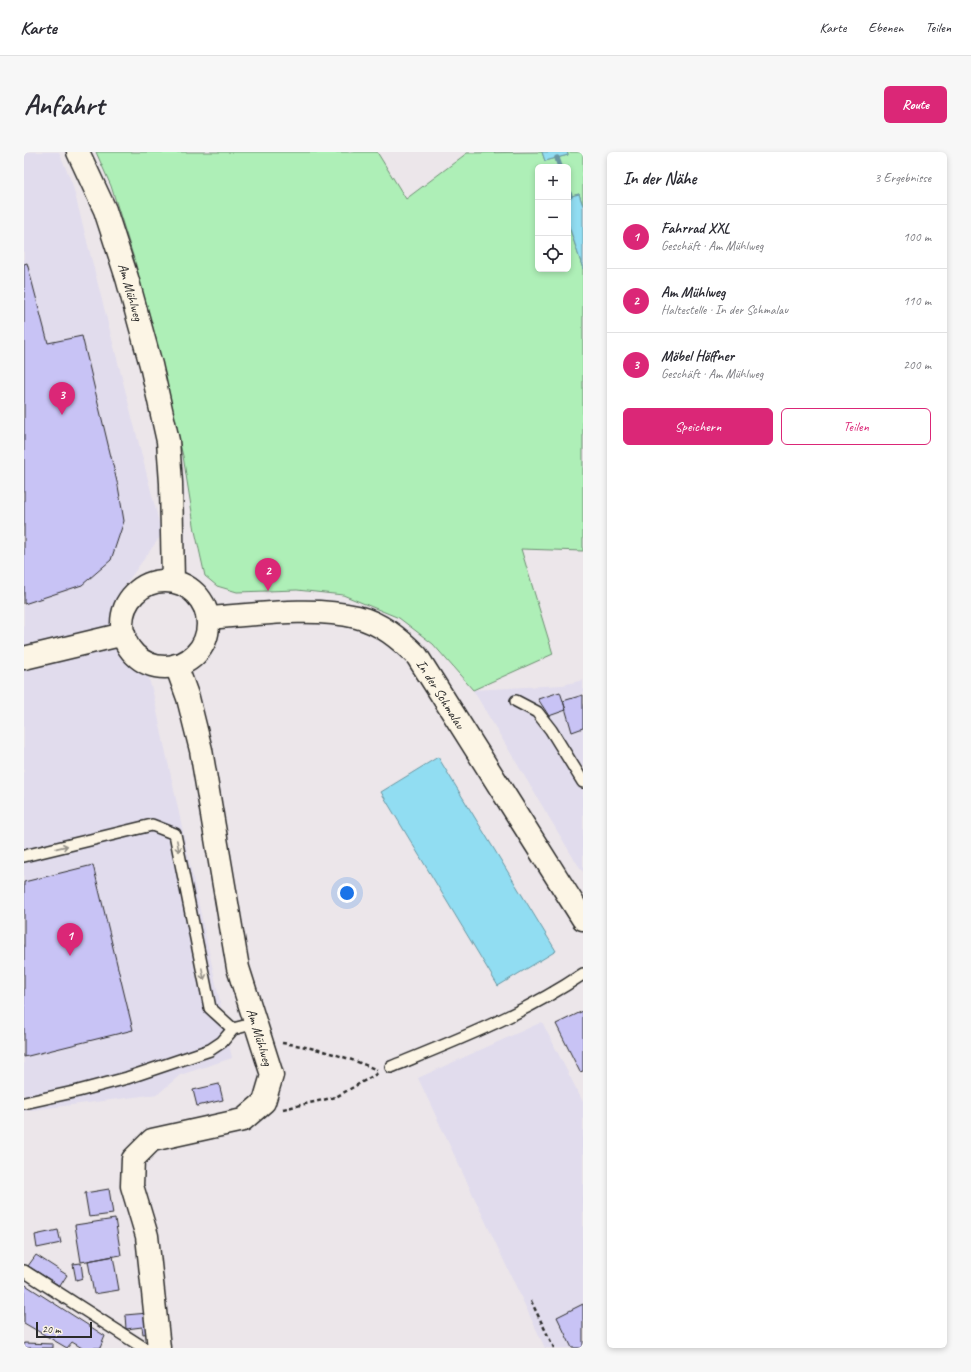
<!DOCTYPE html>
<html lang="de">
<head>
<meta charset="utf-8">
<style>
	body { margin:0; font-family:Caveat,sans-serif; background:#f7f7f7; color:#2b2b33 }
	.controls { position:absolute; right:12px; top:12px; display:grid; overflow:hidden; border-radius:6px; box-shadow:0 2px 6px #0003 }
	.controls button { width:36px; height:36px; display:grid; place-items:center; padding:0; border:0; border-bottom:1px solid #e1e1e2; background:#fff; color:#2b2b33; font:20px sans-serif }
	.scale { position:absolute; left:12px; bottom:10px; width:56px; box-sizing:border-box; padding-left:4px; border:2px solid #2b2b2b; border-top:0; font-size:11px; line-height:14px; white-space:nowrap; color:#2b2b2b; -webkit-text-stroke:3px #fcf5e5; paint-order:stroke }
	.you { position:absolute; left:323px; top:741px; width:14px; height:14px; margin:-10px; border:3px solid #fff; border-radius:50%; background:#1a73e8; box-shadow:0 0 0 6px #1a73e833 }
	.badge { display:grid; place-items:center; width:26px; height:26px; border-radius:50%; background:#db2777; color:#fff; font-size:13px; font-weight:700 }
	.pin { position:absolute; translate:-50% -33px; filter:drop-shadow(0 1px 2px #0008) }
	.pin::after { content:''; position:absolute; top:21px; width:14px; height:12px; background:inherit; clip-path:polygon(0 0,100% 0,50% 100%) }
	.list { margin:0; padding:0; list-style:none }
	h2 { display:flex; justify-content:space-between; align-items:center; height:52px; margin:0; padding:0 16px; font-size:17px }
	h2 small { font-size:13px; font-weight:400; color:#7c7c81 }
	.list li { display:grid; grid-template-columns:26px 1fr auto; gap:12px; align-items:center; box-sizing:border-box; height:64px; padding:0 16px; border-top:1px solid #e1e1e2 }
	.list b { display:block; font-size:15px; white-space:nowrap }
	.list p { margin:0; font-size:13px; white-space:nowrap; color:#7c7c81 }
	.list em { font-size:13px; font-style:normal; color:#7c7c81 }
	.actions { display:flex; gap:8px; padding:12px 16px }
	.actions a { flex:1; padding:9px 0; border:1px solid #db2777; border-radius:6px; text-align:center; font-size:14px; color:#db2777 }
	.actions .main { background:#db2777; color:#fff }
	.icon { flex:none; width:22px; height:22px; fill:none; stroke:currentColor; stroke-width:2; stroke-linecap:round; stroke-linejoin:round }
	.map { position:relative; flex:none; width:559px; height:1196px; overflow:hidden; border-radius:6px }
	header { display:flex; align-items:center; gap:24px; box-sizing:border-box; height:56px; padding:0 20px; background:#fff; border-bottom:1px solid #e1e1e2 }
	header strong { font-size:19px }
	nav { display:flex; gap:22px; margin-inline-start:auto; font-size:14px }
	.intro { display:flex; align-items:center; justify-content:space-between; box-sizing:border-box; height:96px; padding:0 24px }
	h1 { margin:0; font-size:28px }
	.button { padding:10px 18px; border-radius:6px; background:#db2777; color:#fff; font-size:14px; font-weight:700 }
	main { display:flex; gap:24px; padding:0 24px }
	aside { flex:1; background:#fff; border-radius:6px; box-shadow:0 2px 6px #0003 }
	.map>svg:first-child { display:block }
</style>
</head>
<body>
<header>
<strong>Karte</strong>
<nav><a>Karte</a><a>Ebenen</a><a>Teilen</a></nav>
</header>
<div class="intro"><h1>Anfahrt</h1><a class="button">Route</a></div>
<main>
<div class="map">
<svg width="559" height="1196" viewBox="0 0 559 1196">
	<rect width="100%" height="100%" fill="#ece6ea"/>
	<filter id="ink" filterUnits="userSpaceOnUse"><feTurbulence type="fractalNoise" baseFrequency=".025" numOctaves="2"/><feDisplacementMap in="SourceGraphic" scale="8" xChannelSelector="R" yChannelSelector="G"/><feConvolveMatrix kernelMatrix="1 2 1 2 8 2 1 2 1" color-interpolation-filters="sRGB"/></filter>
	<g filter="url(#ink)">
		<path fill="#e1dced" d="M 0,0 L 35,0 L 48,31 L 138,382 L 99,436 L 129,541 L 208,906 L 156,923 L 134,942 L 0,959 Z
			M 559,528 L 559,720 L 550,707 L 449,538 L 539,533 Z
			M 518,870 L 559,950 L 559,1196 L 521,1196 L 394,926 Z"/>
		<path fill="#aeefb7" stroke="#6c8d71" d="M 72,0 L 353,0 L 382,47 L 443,1 L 518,0 L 521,9 L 544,3 L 543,0 L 559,0 L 559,54 L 555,42 L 544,45 L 544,15 L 514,15 L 514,117 L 544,117 L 544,71 L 559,117 L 559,399 L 497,397 L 529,502 L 449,538 L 409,492 L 375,466 L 319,443 L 273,438 L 213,440 L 193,434 L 181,424 L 171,379 L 159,304 L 112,113 L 87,34 Z"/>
		<path fill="#91ddf2" stroke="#6896a2" d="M 518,0 L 543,0 L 544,3 L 521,9 Z
			M 555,42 L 559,54 L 559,117 L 544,71 L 544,45 Z
			M 414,605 L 532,799 L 474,834 L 357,640 Z"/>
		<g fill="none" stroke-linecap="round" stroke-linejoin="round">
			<path stroke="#6896a2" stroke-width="5.5" d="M 533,6 L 536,15
				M 544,39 L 546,44"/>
		</g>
		<path fill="#c8c3f5" stroke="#2b2b2b" d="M 3,111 L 24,191 L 58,184 L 94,334 L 100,369 L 87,408 L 58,433 L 0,452 L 0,112 Z
			M 536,540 L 542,558 L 525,564 L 514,547 Z
			M 559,543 L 559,576 L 548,580 L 539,549 Z
			M 69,713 L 109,878 L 0,905 L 0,730 Z
			M 559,859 L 559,919 L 556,920 L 532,872 Z
			M 195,932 L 199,948 L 173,954 L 169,938 Z
			M 85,1037 L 89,1062 L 65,1065 L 61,1041 Z
			M 91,1067 L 97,1103 L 57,1110 L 51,1073 Z
			M 34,1078 L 37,1091 L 13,1096 L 11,1083 Z
			M 12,1103 L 43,1123 L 36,1134 L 4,1114 Z
			M 89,1104 L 95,1138 L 70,1142 L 64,1109 Z
			M 57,1111 L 59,1126 L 52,1128 L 49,1112 Z
			M 0,1132 L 81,1184 L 76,1196 L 58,1196 L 48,1190 L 43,1196 L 0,1171 Z
			M 559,1152 L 559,1196 L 548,1196 L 533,1165 Z
			M 124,1161 L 126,1181 L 119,1182 L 118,1175 L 102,1177 L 101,1163 Z
			M 0,1191 L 29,1192 L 29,1196 L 0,1196 Z"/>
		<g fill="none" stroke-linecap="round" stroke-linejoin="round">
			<defs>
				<path id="service" d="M 492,549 L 513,560 L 527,578 L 559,630
					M 0,704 L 128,673 L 151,682 L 186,856 L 209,877 L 232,871
					M 367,915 C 433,888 500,862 559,822
					M 0,951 L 54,939 L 103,926 L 186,898 L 198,890 L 209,877
					M 0,1119 L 120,1196"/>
				<path id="minor" d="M 184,466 C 229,463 288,454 333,465 C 357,471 376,487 393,504 L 559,767
					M 135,1196 L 123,1084 L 108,1034 L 109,1007 L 128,988 L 219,968 L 240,950 L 248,923 L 214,816 L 177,598 L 164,546 L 152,513"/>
				<path id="secondary" d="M 54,0 L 81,58 L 103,126 L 127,213 L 144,289 L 147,331 L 149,429
					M98 472a43 43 0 1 1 86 0a43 43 0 1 1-86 0Z
					M 0,506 L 100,482"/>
			</defs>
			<use href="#service" stroke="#2b2b2b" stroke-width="14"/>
			<use href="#minor" stroke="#2b2b2b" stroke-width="25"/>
			<use href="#secondary" stroke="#2b2b2b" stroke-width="25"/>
			<path stroke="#2b2b2b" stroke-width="2.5" stroke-dasharray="4 3" stroke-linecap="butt" d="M 258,891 C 290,895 324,905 353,918
				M 259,957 L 312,945 L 354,921
				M 507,1149 L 530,1196"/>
			<use href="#service" stroke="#fcf5e5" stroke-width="11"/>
			<use href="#minor" stroke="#fcf5e5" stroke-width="22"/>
			<use href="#secondary" stroke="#fcf5e5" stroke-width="22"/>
		</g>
		<defs><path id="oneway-shaft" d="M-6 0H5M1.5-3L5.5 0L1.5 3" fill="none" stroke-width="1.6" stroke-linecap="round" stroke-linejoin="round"/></defs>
		<g stroke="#949088">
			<use href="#oneway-shaft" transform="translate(154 694) rotate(79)"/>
			<use href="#oneway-shaft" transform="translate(38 695) rotate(-13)"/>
			<use href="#oneway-shaft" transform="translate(179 822) rotate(79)"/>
		</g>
	</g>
	<g text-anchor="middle" stroke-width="3.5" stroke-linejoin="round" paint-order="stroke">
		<g font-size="14" fill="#2b2b2b" stroke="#fcf5e5">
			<text transform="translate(107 140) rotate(74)" y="5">Am Mühlweg</text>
			<text transform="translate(417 542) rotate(58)" y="5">In der Schmalau</text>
			<text transform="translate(236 885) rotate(73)" y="5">Am Mühlweg</text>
		</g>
	</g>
</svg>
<div class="controls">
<button>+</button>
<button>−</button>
<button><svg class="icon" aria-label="locate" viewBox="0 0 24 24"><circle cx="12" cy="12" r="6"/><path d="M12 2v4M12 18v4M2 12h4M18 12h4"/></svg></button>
</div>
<div class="scale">20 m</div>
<div class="you"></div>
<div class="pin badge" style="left:46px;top:804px">1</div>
<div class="pin badge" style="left:244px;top:439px">2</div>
<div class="pin badge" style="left:38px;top:263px">3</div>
</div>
<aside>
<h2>In der Nähe<small>3 Ergebnisse</small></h2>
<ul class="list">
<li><span class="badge">1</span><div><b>Fahrrad XXL</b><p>Geschäft · Am Mühlweg</p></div><em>100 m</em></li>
<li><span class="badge">2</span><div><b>Am Mühlweg</b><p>Haltestelle · In der Schmalau</p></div><em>110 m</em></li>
<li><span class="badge">3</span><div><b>Möbel Höffner</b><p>Geschäft · Am Mühlweg</p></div><em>200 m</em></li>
</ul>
<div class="actions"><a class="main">Speichern</a><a>Teilen</a></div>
</aside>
</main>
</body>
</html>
